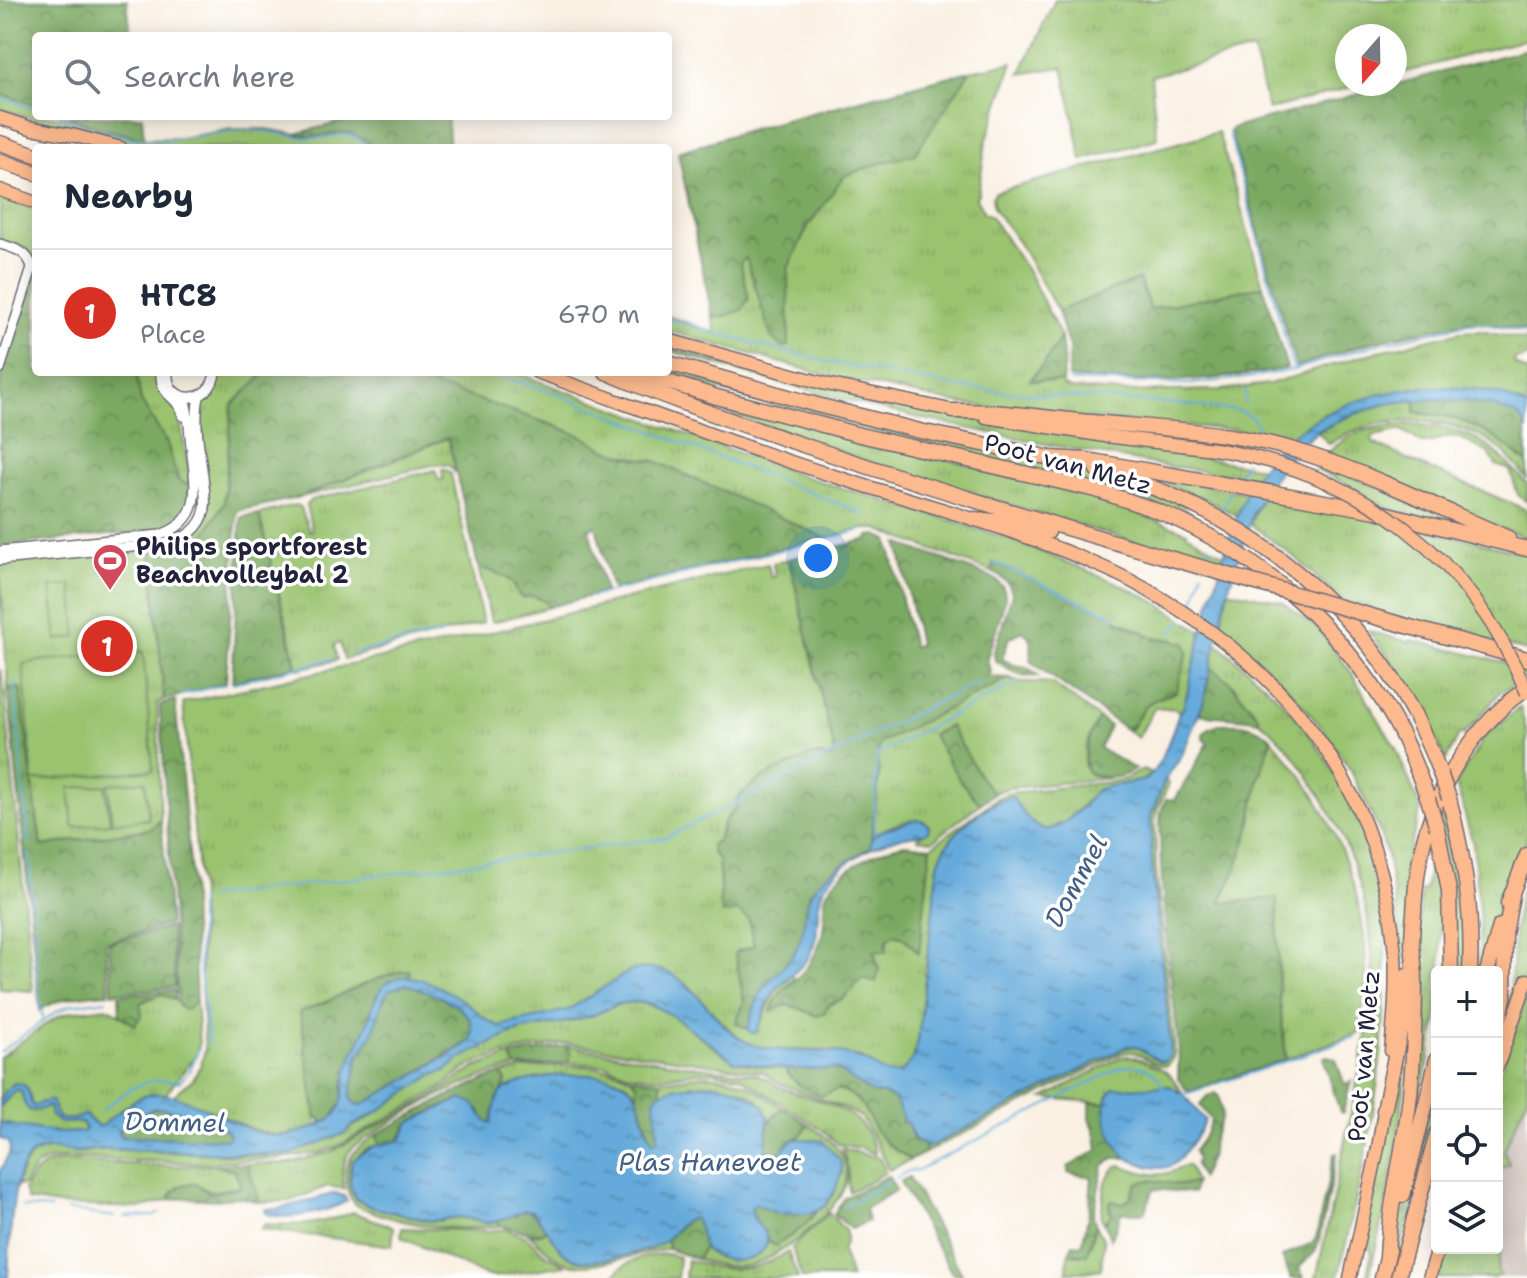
<!DOCTYPE html>
<html lang="en">
<head>
<meta charset="utf-8">
<style>
	body { margin:0; font-family:"Shantell Sans",sans-serif; background:#f6f6f7; color:#1f2937 }
	.controls { position:absolute; right:24px; bottom:24px; display:grid; overflow:hidden; border-radius:8px; box-shadow:0 4px 20px #0003 }
	.controls button { width:72px; height:72px; display:grid; place-items:center; padding:0; border:0; border-bottom:2px solid #e0e1e3; background:#fff; color:#1f2937; font:40px sans-serif }
	.compass { position:absolute; left:1335px; top:24px; width:72px; height:72px; border-radius:50%; background:#fff; box-shadow:0 4px 20px #0003; rotate:200deg }
	.you { position:absolute; left:818px; top:558px; width:28px; height:28px; margin:-20px; border:6px solid #fff; border-radius:50%; background:#1a73e8; box-shadow:0 0 0 12px #1a73e833 }
	.badge { display:grid; place-items:center; width:52px; height:52px; border-radius:50%; background:#d93025; color:#fff; font-size:26px; font-weight:700 }
	.pin { position:absolute; translate:-50% -50%; border:4px solid #fff; box-shadow:0 2px 8px #0006 }
	.list { margin:0; padding:0; list-style:none }
	h2 { display:flex; justify-content:space-between; align-items:center; height:104px; margin:0; padding:0 32px; font-size:34px }
	h2 small { font-size:26px; font-weight:400; color:#747a83 }
	.list li { display:grid; grid-template-columns:52px 1fr auto; gap:24px; align-items:center; box-sizing:border-box; height:128px; padding:0 32px; border-top:2px solid #e0e1e3 }
	.list b { display:block; font-size:30px; white-space:nowrap }
	.list p { margin:0; font-size:26px; white-space:nowrap; color:#747a83 }
	.list em { font-size:26px; font-style:normal; color:#747a83 }
	.icon { flex:none; width:44px; height:44px; fill:none; stroke:currentColor; stroke-width:2; stroke-linecap:round; stroke-linejoin:round }
	.map { position:relative; flex:none; width:1527px; height:1278px; overflow:hidden }
	.search { position:absolute; background:#fff; box-shadow:0 4px 20px #0003; left:32px; top:32px; width:640px; height:88px; display:flex; align-items:center; gap:20px; box-sizing:border-box; padding:0 28px; border-radius:8px; color:#747a83; font-size:30px }
	.panel { position:absolute; background:#fff; box-shadow:0 4px 20px #0003; left:32px; top:144px; width:640px; height:232px; border-radius:8px }
	.map>svg:first-child { display:block }
</style>
</head>
<body>
<div class="map">
<svg width="1527" height="1278" viewBox="0 0 1527 1278">
	<defs>
		<pattern id="grass-tufts" width="24" height="20" patternUnits="userSpaceOnUse" patternTransform="scale(2)"><rect width="24" height="20" fill="#9ac370"/><path d="M3 7l-1-3M5 7V3M7 7l1-3M15 17l-1-3M17 17v-4M19 17l1-3" fill="none" stroke="#84a762"/></pattern>
		<pattern id="forest-crowns" width="20" height="18" patternUnits="userSpaceOnUse" patternTransform="scale(2)"><rect width="20" height="18" fill="#7ba962"/><path d="M2 6a3 3 0 1 1 6 0M12 15a3 3 0 1 1 6 0" fill="none" stroke="#648952"/></pattern>
		<pattern id="water-ripples" width="26" height="14" patternUnits="userSpaceOnUse" patternTransform="scale(2)"><rect width="26" height="14" fill="#65aada"/><path d="M2 4q2-2 4 0t4 0M15 11q2-2 4 0t4 0" fill="none" stroke="#538ab2"/></pattern>
	</defs>
	<rect width="100%" height="100%" fill="#fff"/>
	<filter id="ink" filterUnits="userSpaceOnUse"><feTurbulence type="fractalNoise" baseFrequency=".0125" numOctaves="2"/><feDisplacementMap in="SourceGraphic" scale="16" xChannelSelector="R" yChannelSelector="G"/><feConvolveMatrix kernelMatrix="1 2 1 2 8 2 1 2 1" color-interpolation-filters="sRGB"/></filter>
	<filter id="wash" filterUnits="userSpaceOnUse"><feTurbulence type="fractalNoise" baseFrequency=".006" numOctaves="4" result="noise"/><feDisplacementMap in="SourceGraphic" scale="32" xChannelSelector="R" yChannelSelector="G"/><feGaussianBlur stdDeviation="1.8" result="paint"/><feColorMatrix in="noise" values="0 0 0 0 0 0 0 0 0 0 0 0 0 0 0 0 0 1.4 0 .05"/><feComposite in="paint" operator="in"/></filter>
	<g filter="url(#wash)">
		<rect width="100%" height="100%" fill="#f9f0e2"/>
		<path fill="#cec1b9" d="M 1527,1085 L 1527,1278 L 1470,1278 L 1497,1248 L 1497,1172 L 1520,1093 Z"/>
		<path fill="url(#grass-tufts)" stroke="#5e7256" stroke-width="2" d="M 1055,0 L 1527,0 L 1527,39 L 1395,75 L 1395,36 L 1347,36 L 1347,84 L 1362,84 L 1268,110 L 1253,50 L 1151,76 L 1157,139 L 1082,160 L 1063,67 L 1020,74 Z
			M 1013,62 L 986,142 L 978,193 L 976,198 L 984,213 L 990,215 L 1030,275 L 1061,337 L 1048,358 L 1030,380 L 1062,382 L 1063,386 L 1070,389 L 1124,392 L 1221,390 L 1269,384 L 1379,351 L 1461,332 L 1480,331 L 1527,340 L 1527,357 L 1514,360 L 1515,365 L 1527,371 L 1527,408 L 1521,403 L 1491,393 L 1472,389 L 1446,387 L 1413,388 L 1324,414 L 1287,440 L 1237,430 L 1056,416 L 957,403 L 829,376 L 668,331 L 668,316 L 716,333 L 678,152 L 748,130 L 970,71 Z
			M 0,94 L 36,105 L 36,116 L 66,116 L 100,128 L 144,139 L 180,138 L 232,129 L 266,129 L 313,137 L 344,132 L 368,141 L 373,148 L 138,148 L 126,146 L 0,109 Z
			M 1218,132 L 1238,198 L 1263,286 L 1150,309 L 1139,280 L 1058,311 L 1019,243 L 994,209 L 992,197 L 996,192 Z
			M 0,197 L 36,210 L 36,269 L 35,270 C 37,246 18,246 0,240 Z
			M 668,347 L 728,364 L 729,362 L 926,411 L 990,422 L 1179,449 L 1210,459 L 1261,468 L 1254,479 L 1177,467 L 1175,468 L 1019,439 L 1018,438 C 900,417 783,385 668,350 Z
			M 668,370 L 818,411 L 1102,475 L 1180,503 L 1193,516 L 1193,519 L 1135,497 L 1098,485 L 816,417 L 656,372 L 668,372 Z
			M 136,372 L 158,372 L 179,413 L 191,485 L 180,482 L 174,469 L 167,443 L 141,401 Z
			M 222,372 L 266,372 L 232,405 L 224,502 L 205,534 L 193,546 L 179,551 L 151,553 L 164,700 L 157,703 L 161,820 L 150,829 L 41,846 L 20,688 L 8,689 L 1,580 L 0,627 L 0,563 L 182,542 L 209,505 L 200,404 L 214,389 L 218,376 Z
			M 391,372 L 513,372 L 812,479 L 953,521 L 1015,541 L 1122,585 L 1158,603 L 1202,632 L 1183,710 L 1179,712 L 1176,709 L 1155,707 L 1138,738 L 1127,730 L 1131,729 C 1143,709 1147,700 1172,694 L 1176,640 L 1154,637 L 1117,620 L 1115,617 L 994,563 L 992,572 L 877,529 L 864,529 L 825,538 L 655,461 C 638,458 622,456 607,450 C 590,442 574,433 556,426 C 501,407 446,389 391,372 Z
			M 646,382 L 1095,497 L 1187,532 L 1187,534 L 1224,555 L 1222,565 L 1169,550 L 1168,552 L 905,474 L 645,385 Z
			M 1415,400 L 1416,412 C 1426,415 1437,414 1448,417 C 1480,425 1503,442 1527,463 L 1527,479 C 1518,468 1508,455 1497,447 C 1456,417 1397,414 1351,432 C 1343,435 1337,440 1329,444 L 1318,432 C 1348,415 1380,402 1415,400 Z
			M 1408,424 C 1468,427 1488,440 1527,484 L 1527,502 L 1518,495 L 1510,470 L 1496,465 L 1489,453 L 1460,438 L 1450,436 L 1429,443 L 1422,443 L 1402,430 L 1374,436 L 1372,440 L 1373,443 L 1420,465 L 1527,510 L 1527,538 L 1441,505 L 1327,454 C 1351,429 1375,427 1408,424 Z
			M 448,438 L 456,471 L 454,472 C 450,462 441,464 432,465 L 301,497 Z
			M 1318,465 L 1346,475 L 1489,532 L 1386,508 L 1342,482 L 1315,469 Z
			M 442,469 L 448,471 L 451,474 L 483,623 L 344,659 L 340,643 L 334,645 L 337,660 L 298,669 L 259,514 L 295,505 L 300,506 L 309,531 L 312,530 L 306,505 L 311,500 L 436,470 L 438,480 L 443,480 Z
			M 1136,472 L 1247,493 L 1237,516 L 1198,495 L 1197,496 Z
			M 1262,496 L 1356,512 L 1527,554 L 1527,651 L 1417,622 L 1341,600 L 1298,560 L 1250,524 Z
			M 789,559 L 836,755 L 829,758 L 819,755 L 810,756 C 786,769 752,777 736,801 L 737,807 C 733,811 727,816 724,822 C 713,841 721,891 722,913 L 737,911 L 749,920 L 754,947 L 735,953 L 744,1002 L 736,1022 L 755,1033 L 757,1031 L 775,991 L 792,975 L 795,979 C 784,989 775,996 771,1011 L 784,1005 L 796,1007 L 817,1016 L 824,1013 L 829,1005 L 843,999 L 862,978 L 879,970 L 874,951 L 893,934 L 902,936 L 919,952 L 931,847 L 997,798 L 1010,793 L 1110,782 L 1125,779 L 1143,769 L 1153,773 L 1142,781 L 1097,790 L 1067,821 L 1049,829 L 1038,829 L 1026,818 L 997,800 C 974,818 945,835 938,865 L 918,1041 L 913,1058 L 902,1072 C 883,1079 877,1067 863,1059 C 856,1056 846,1055 839,1053 C 810,1047 766,1056 741,1039 C 721,1025 705,1002 688,985 L 611,983 L 568,1010 L 499,1026 C 485,1022 479,1012 468,1004 C 450,992 430,983 410,977 L 409,971 L 301,1012 L 317,1126 C 274,1144 259,1132 221,1115 C 205,1107 189,1102 173,1096 L 193,1079 L 201,1065 L 205,1049 L 201,983 L 200,895 L 183,704 L 186,702 L 452,642 L 768,564 L 771,577 L 775,577 L 773,563 Z
			M 478,566 C 492,571 511,575 516,590 L 543,600 L 550,607 L 493,622 L 491,621 Z
			M 1228,590 L 1283,602 L 1318,629 L 1351,672 L 1396,749 L 1421,809 L 1410,847 L 1412,849 L 1401,1010 L 1398,941 L 1400,934 L 1387,855 L 1378,828 L 1351,771 L 1322,728 L 1289,689 L 1229,633 L 1220,629 Z
			M 1368,631 L 1410,642 L 1411,640 L 1527,668 L 1527,675 L 1498,695 L 1464,735 L 1460,733 L 1446,760 L 1423,710 L 1399,671 Z
			M 1217,643 C 1243,666 1271,688 1293,714 C 1339,768 1373,841 1384,911 C 1387,928 1385,948 1385,965 C 1387,1072 1362,1175 1338,1278 L 1316,1278 C 1327,1231 1336,1183 1346,1135 C 1356,1090 1366,1044 1371,998 C 1378,928 1357,855 1320,795 C 1304,768 1285,740 1259,721 L 1258,716 L 1230,682 L 1210,667 Z
			M 0,669 L 4,687 L 33,991 L 0,989 Z
			M 1009,678 C 1027,686 1036,680 1052,683 L 1099,718 C 1093,728 1079,759 1086,770 C 1091,777 1104,777 1111,778 L 1008,788 L 994,793 L 932,841 L 918,839 L 918,836 L 922,835 L 929,828 L 929,826 C 915,811 889,828 873,834 L 879,776 L 877,756 L 880,742 Z
			M 1520,707 L 1527,734 L 1527,839 C 1507,880 1495,927 1484,972 L 1478,972 L 1480,922 L 1473,844 L 1456,783 L 1485,736 Z
			M 1272,739 C 1284,755 1299,770 1309,787 C 1348,849 1372,923 1365,997 C 1364,1009 1361,1021 1359,1033 L 1286,1059 L 1279,993 L 1277,899 L 1219,904 L 1234,874 L 1249,832 L 1259,777 Z
			M 1165,780 L 1169,784 L 1157,810 L 1155,823 L 1156,868 L 1175,1050 C 1169,1082 1151,1057 1135,1053 C 1131,1051 1127,1052 1122,1053 L 925,1153 L 924,1146 L 929,1147 L 1121,1049 L 1135,1046 L 1160,1062 L 1171,1049 L 1150,842 L 1151,816 Z
			M 1442,816 L 1455,836 L 1462,874 L 1466,972 L 1455,972 L 1441,819 Z
			M 1431,856 L 1440,890 L 1441,972 L 1437,972 L 1437,1018 L 1428,1064 L 1409,1133 L 1421,890 L 1425,891 Z
			M 1527,877 L 1527,969 L 1505,1032 C 1507,1016 1510,999 1511,982 C 1514,943 1512,915 1527,877 Z
			M 1409,988 C 1408,1027 1407,1067 1402,1106 C 1396,1164 1382,1221 1369,1278 L 1366,1278 L 1371,1255 L 1367,1229 L 1391,1107 Z
			M 161,994 L 175,999 L 180,1007 L 188,1009 L 196,1001 L 199,1043 L 197,1054 L 165,1095 L 156,1094 L 108,1120 L 104,1125 L 98,1127 L 85,1115 L 73,1119 L 60,1119 L 56,1115 L 55,1107 L 42,1102 L 37,1106 L 32,1106 L 28,1090 L 23,1084 L 5,1091 L 0,1099 L 0,1057 L 46,1024 L 59,1016 L 71,1012 L 106,1007 L 113,1010 L 135,1025 L 139,1003 Z
			M 1527,995 L 1527,1097 L 1504,1151 L 1509,1164 L 1497,1169 L 1497,1080 Z
			M 634,1002 C 675,1006 697,1039 731,1059 C 743,1066 771,1067 786,1069 L 788,1075 L 849,1093 L 865,1108 L 888,1145 L 911,1160 L 889,1170 L 872,1135 L 861,1117 L 844,1108 L 777,1082 L 763,1072 L 566,1043 L 507,1053 L 471,1065 L 439,1089 L 338,1146 L 319,1153 L 273,1159 L 196,1163 L 65,1158 C 41,1160 36,1163 24,1185 L 17,1186 C 22,1159 35,1145 65,1149 C 69,1150 73,1152 78,1152 C 85,1152 94,1149 103,1149 L 265,1156 L 293,1153 L 364,1121 L 431,1075 L 445,1071 L 463,1057 L 506,1036 L 523,1030 L 562,1023 L 591,1016 L 619,1004 Z
			M 567,1046 L 691,1066 L 756,1074 C 765,1077 771,1082 778,1086 C 816,1103 867,1105 875,1154 L 861,1148 L 838,1144 L 825,1132 L 741,1077 L 714,1072 L 697,1072 L 657,1078 L 629,1074 L 606,1065 L 569,1063 L 571,1053 Z
			M 512,1055 L 512,1060 L 516,1067 C 465,1079 418,1105 374,1133 C 365,1139 355,1144 349,1152 C 342,1163 342,1176 344,1189 L 328,1186 L 290,1201 L 260,1202 L 247,1164 L 289,1163 L 331,1152 L 436,1094 L 474,1068 Z
			M 1129,1056 C 1139,1057 1158,1067 1166,1072 C 1174,1077 1178,1087 1183,1094 L 1170,1086 L 1107,1097 L 1106,1103 L 1044,1098 L 1121,1057 Z
			M 556,1066 C 580,1066 620,1064 637,1083 L 637,1096 C 633,1091 630,1085 624,1082 C 612,1074 562,1074 547,1077 C 532,1079 516,1084 503,1090 L 506,1081 L 501,1074 L 524,1068 Z
			M 704,1075 C 742,1077 753,1087 783,1108 L 770,1119 L 767,1126 C 770,1077 690,1080 660,1093 L 661,1088 L 658,1081 Z
			M 1437,1079 L 1437,1114 L 1392,1278 L 1387,1278 Z
			M 15,1090 L 21,1090 C 22,1093 23,1098 24,1102 C 29,1116 40,1109 50,1106 L 51,1116 L 60,1123 L 82,1122 L 86,1129 L 82,1132 L 60,1133 L 0,1123 L 0,1107 Z
			M 809,1125 C 822,1134 838,1144 844,1160 C 847,1169 848,1182 843,1190 C 828,1219 778,1260 746,1266 C 730,1269 712,1264 697,1259 L 704,1247 L 708,1252 L 751,1259 L 765,1248 L 768,1240 L 775,1246 L 794,1234 L 819,1209 L 825,1206 L 835,1191 L 842,1170 L 810,1141 L 797,1139 Z
			M 376,1135 L 381,1144 C 369,1147 352,1156 350,1171 C 349,1181 350,1193 358,1200 C 366,1207 426,1222 436,1221 C 445,1220 452,1216 461,1217 C 476,1218 482,1223 498,1221 L 500,1226 C 458,1231 415,1227 376,1213 C 371,1211 363,1209 358,1206 C 350,1201 346,1188 346,1179 C 345,1156 359,1146 376,1135 Z
			M 841,1148 L 879,1158 L 885,1169 L 885,1173 L 849,1192 C 848,1175 849,1163 841,1148 Z
			M 63,1161 L 174,1166 L 214,1165 L 235,1171 L 242,1186 L 210,1192 L 196,1184 L 183,1185 L 171,1194 L 169,1200 L 140,1208 L 58,1205 L 27,1200 L 24,1189 C 38,1170 38,1164 63,1161 Z
			M 1120,1165 C 1148,1174 1159,1181 1186,1165 L 1190,1168 L 1195,1183 L 1183,1185 L 1171,1184 L 1133,1191 L 1130,1198 L 1123,1204 L 1113,1201 L 1109,1205 L 1111,1215 L 1104,1223 L 1101,1217 C 1104,1200 1102,1172 1120,1165 Z
			M 1497,1205 L 1503,1227 L 1497,1271 L 1500,1275 L 1494,1278 L 1439,1278 L 1444,1248 L 1497,1248 Z
			M 352,1212 L 394,1227 L 392,1246 L 261,1229 L 265,1224 C 296,1226 323,1225 352,1212 Z
			M 829,1213 L 846,1232 L 846,1240 L 842,1251 L 851,1278 L 802,1278 L 792,1248 Z
			M 1096,1225 L 1104,1241 L 1101,1269 L 1085,1272 L 1067,1272 L 1068,1254 L 1081,1255 L 1091,1244 Z
			M 402,1228 L 488,1231 L 508,1229 L 528,1238 L 544,1253 L 565,1265 L 494,1277 L 484,1275 L 405,1239 L 401,1237 Z
			M 547,1230 L 564,1253 L 581,1261 L 610,1258 L 648,1250 L 667,1239 L 668,1249 C 648,1252 586,1270 570,1264 C 554,1259 541,1245 530,1235 L 540,1234 Z
			M 788,1252 L 798,1278 L 685,1278 L 687,1260 C 730,1271 748,1276 788,1252 Z
			M 668,1254 L 679,1257 L 677,1278 L 613,1278 C 623,1259 648,1255 668,1254 Z"/>
		<path fill="url(#forest-crowns)" stroke="#4e664e" stroke-width="2" d="M 0,0 L 127,0 L 131,36 L 36,36 L 36,105 L 0,94 Z
			M 1527,49 L 1527,331 L 1495,325 L 1468,322 L 1375,341 L 1296,367 L 1230,131 L 1232,128 Z
			M 970,71 L 915,154 L 878,164 L 844,176 L 807,228 L 788,269 L 789,346 L 782,347 L 771,337 L 746,258 L 740,262 L 749,298 L 742,310 L 722,317 L 713,318 L 678,152 L 748,130 Z
			M 66,116 L 142,116 L 144,139 L 100,128 Z
			M 364,116 L 447,116 L 450,148 L 373,148 L 368,141 L 344,132 L 313,137 L 295,134 Z
			M 36,269 L 36,372 L 136,372 L 141,401 L 167,443 L 174,469 L 180,482 L 191,485 C 192,508 184,514 168,529 L 0,546 L 0,380 Z
			M 1139,279 L 1150,309 L 1263,286 L 1287,368 C 1212,383 1145,383 1069,378 L 1069,348 L 1058,311 Z
			M 1061,337 L 1064,366 L 1062,382 L 1030,380 L 1048,358 Z
			M 266,372 L 391,372 L 477,399 L 558,427 L 582,436 L 605,449 L 629,457 L 655,461 L 825,538 L 612,590 L 596,526 L 589,529 L 605,592 L 550,607 C 542,599 535,593 524,598 L 519,596 L 514,584 L 506,577 L 478,566 L 448,438 L 446,438 L 301,497 L 237,511 L 226,683 L 164,700 L 151,552 L 179,551 L 193,546 L 205,534 L 224,503 L 232,405 Z
			M 1438,399 C 1460,401 1516,402 1525,425 C 1527,435 1527,451 1527,463 C 1503,442 1480,425 1448,417 C 1437,414 1426,415 1415,412 L 1415,400 Z
			M 259,514 L 296,666 L 232,682 L 241,517 Z
			M 877,535 L 888,540 L 913,647 L 919,644 L 898,543 L 989,576 C 1000,582 1006,587 1005,600 L 987,658 L 991,677 L 1009,678 L 880,743 L 877,756 L 879,776 L 870,847 L 824,878 L 810,893 L 804,930 L 798,945 L 789,962 L 764,988 L 752,1016 L 748,1029 L 736,1023 L 744,1002 L 735,952 L 754,946 L 749,920 L 737,911 L 722,914 L 722,909 L 719,904 L 721,891 L 718,859 L 712,853 L 711,845 L 719,839 L 724,822 L 737,807 L 736,801 C 752,777 785,769 810,756 L 819,755 L 829,758 L 835,754 L 789,559 L 869,539 L 869,536 Z
			M 993,562 L 1116,617 L 1117,621 L 1154,637 L 1185,643 L 1188,651 L 1176,692 C 1167,696 1157,697 1149,703 C 1139,710 1138,724 1127,730 L 1030,661 C 1032,649 1034,637 1022,631 L 1009,638 L 1002,659 L 1014,665 L 1027,667 L 1039,676 C 1021,678 1009,670 995,660 L 994,652 L 1012,594 C 1010,582 1002,577 992,572 Z
			M 1210,667 L 1230,682 L 1259,717 L 1259,721 C 1239,717 1219,717 1199,714 L 1207,690 Z
			M 20,688 L 41,846 L 150,829 L 161,820 L 170,924 L 106,942 L 109,993 C 84,995 61,996 40,1010 L 8,689 Z
			M 175,700 L 191,873 L 196,1001 L 188,1009 L 182,1009 L 178,1003 L 160,705 Z
			M 1099,718 L 1110,726 L 1099,748 L 1135,769 C 1121,780 1103,780 1087,771 C 1081,754 1090,733 1099,718 Z
			M 1219,724 C 1240,723 1256,723 1272,739 L 1259,777 L 1249,832 L 1234,874 L 1220,903 L 1277,898 L 1279,993 L 1286,1059 L 1188,1092 L 1178,1079 L 1179,1049 L 1166,933 L 1161,868 L 1160,824 L 1161,811 L 1166,799 L 1175,800 L 1208,743 L 1203,739 L 1203,734 L 1209,728 Z
			M 950,726 L 981,778 L 994,793 L 980,804 L 960,781 L 932,734 Z
			M 905,844 L 931,847 L 919,953 L 902,936 L 893,934 L 887,939 L 887,952 L 874,951 L 879,970 L 876,982 L 862,978 L 843,999 L 829,1004 L 824,1013 L 817,1016 L 796,1007 L 784,1005 L 771,1012 C 778,987 797,984 809,964 C 817,952 823,937 824,923 C 824,915 823,906 825,898 C 832,872 881,848 905,844 Z
			M 171,927 L 175,987 L 112,993 L 109,943 Z
			M 409,970 L 410,977 L 399,977 L 377,994 L 365,1031 L 353,1054 L 343,1086 L 342,1103 L 333,1117 L 320,1124 L 321,1118 L 316,1119 L 300,1012 C 337,1000 370,976 409,970 Z
			M 406,984 C 423,990 462,1003 470,1020 C 473,1027 472,1033 471,1040 L 362,1105 L 355,1104 L 350,1098 L 358,1057 L 372,1035 L 384,997 L 389,990 Z
			M 175,990 L 175,999 L 161,994 L 140,1003 L 142,1014 L 135,1025 L 120,1015 L 119,995 Z
			M 567,1046 L 571,1053 L 569,1063 L 516,1067 L 512,1060 L 512,1055 Z
			M 1328,1056 L 1336,1059 L 1344,1083 L 1346,1084 L 1351,1081 L 1343,1113 L 1340,1112 L 1324,1060 L 1324,1057 Z
			M 786,1069 L 836,1069 L 872,1093 L 884,1094 L 894,1099 L 907,1122 L 913,1139 L 924,1146 L 925,1153 L 911,1160 C 898,1151 885,1144 876,1131 C 864,1111 864,1098 838,1089 L 821,1096 C 808,1090 792,1084 786,1069 Z
			M 501,1074 L 506,1081 L 503,1090 L 498,1097 L 491,1123 L 486,1122 L 479,1109 L 461,1099 C 451,1103 420,1115 412,1122 C 398,1133 407,1143 381,1144 L 376,1135 C 417,1112 457,1089 501,1074 Z
			M 631,1077 L 658,1081 L 661,1083 L 660,1093 L 655,1099 L 659,1135 L 658,1141 L 656,1142 L 651,1140 L 637,1096 L 637,1083 Z
			M 1216,1093 L 1219,1097 L 1222,1116 L 1213,1140 L 1210,1158 L 1201,1178 L 1195,1164 L 1197,1159 L 1194,1151 L 1206,1134 L 1211,1120 L 1200,1105 L 1207,1097 Z
			M 1090,1102 L 1106,1103 C 1107,1123 1114,1142 1126,1158 L 1114,1158 L 1103,1166 L 1093,1217 L 1096,1225 L 1087,1254 L 1068,1254 L 1073,1244 L 1082,1245 L 1089,1212 L 1092,1177 L 1068,1173 L 1068,1167 L 1098,1150 L 1096,1135 L 1090,1118 Z
			M 154,1108 C 179,1108 203,1120 226,1130 L 230,1135 L 228,1139 L 121,1137 L 118,1131 L 134,1119 Z
			M 783,1108 L 809,1125 L 800,1136 L 791,1141 L 778,1154 L 766,1150 C 767,1129 765,1122 783,1108 Z
			M 1337,1153 L 1319,1241 L 1315,1252 L 1299,1267 L 1304,1278 L 1291,1278 L 1282,1257 L 1312,1243 L 1316,1238 L 1334,1154 Z
			M 247,1164 L 260,1202 L 239,1197 L 216,1200 L 187,1198 L 169,1200 C 173,1190 183,1181 196,1184 C 200,1185 203,1190 207,1191 C 217,1194 231,1189 241,1187 L 235,1171 L 214,1165 Z
			M 888,1176 L 896,1190 L 865,1209 L 868,1221 L 851,1229 L 834,1214 L 844,1198 Z
			M 909,1177 L 962,1274 L 952,1273 L 900,1182 Z
			M 1149,1180 L 1183,1185 L 1195,1183 L 1193,1193 L 1155,1189 L 1152,1191 L 1146,1211 L 1143,1213 L 1121,1213 L 1113,1236 L 1110,1240 L 1109,1232 L 1104,1223 L 1111,1215 L 1109,1202 L 1113,1201 L 1123,1204 L 1130,1198 L 1137,1183 Z
			M 756,1203 C 775,1214 799,1219 819,1209 L 804,1226 L 775,1246 L 768,1240 C 765,1227 752,1223 751,1208 Z
			M 525,1210 C 536,1212 541,1221 547,1230 C 532,1240 517,1226 500,1226 L 498,1221 Z
			M 689,1218 L 694,1218 L 699,1224 L 704,1247 L 697,1259 L 668,1249 L 667,1239 Z"/>
		<path fill="#9ac370" stroke="#5e7256" stroke-width="2" d="M 72,585 L 77,637 L 57,640 L 51,587 Z
			M 143,651 L 153,770 L 33,781 L 23,664 L 38,661 Z
			M 145,781 L 149,819 L 112,823 L 108,784 Z
			M 105,785 L 110,823 L 73,827 L 69,788 Z"/>
		<path fill="url(#water-ripples)" stroke="#44668a" stroke-width="2" fill-rule="evenodd" d="M 1428,387 C 1461,387 1499,388 1527,408 L 1527,428 L 1519,416 L 1490,405 L 1438,399 L 1389,403 L 1351,415 L 1319,430 L 1301,445 L 1270,483 L 1262,496 L 1252,516 L 1228,590 L 1203,703 L 1182,755 L 1165,780 L 1151,816 L 1152,866 L 1171,1049 L 1170,1056 L 1165,1062 C 1151,1061 1143,1045 1128,1046 L 929,1147 C 914,1144 912,1135 907,1122 L 901,1123 L 903,1118 L 894,1099 L 884,1094 L 872,1093 L 836,1069 L 786,1069 L 734,1061 L 673,1016 L 651,1004 L 634,1002 L 619,1004 L 591,1016 L 562,1023 L 523,1030 L 506,1036 L 463,1057 L 445,1071 L 431,1076 L 379,1111 L 350,1127 L 346,1133 L 293,1153 L 283,1155 L 103,1149 C 94,1149 86,1152 78,1152 C 65,1152 55,1146 41,1150 C 35,1152 29,1156 26,1161 C 10,1182 10,1250 8,1278 L 0,1278 L 0,1171 L 9,1154 L 10,1147 L 7,1141 L 0,1139 L 0,1123 L 60,1133 L 82,1132 L 86,1129 L 82,1122 L 60,1123 L 51,1116 L 49,1106 C 39,1109 28,1116 24,1101 C 23,1097 22,1093 20,1090 L 15,1090 L 0,1107 C 0,1095 6,1090 14,1083 L 23,1084 L 28,1090 L 32,1106 C 40,1106 44,1099 52,1101 L 56,1115 L 60,1119 L 73,1119 L 85,1115 L 98,1127 L 104,1125 L 108,1120 C 119,1112 131,1101 143,1096 C 179,1082 238,1134 276,1136 C 285,1137 297,1133 306,1130 C 314,1128 326,1123 333,1117 C 345,1106 343,1086 347,1071 C 351,1057 358,1045 364,1032 C 374,1011 373,979 403,977 C 422,975 454,994 469,1005 C 480,1013 486,1022 499,1026 L 568,1010 L 630,971 C 687,954 704,1018 743,1040 C 769,1055 805,1049 834,1052 C 842,1053 850,1055 858,1058 C 874,1062 882,1079 902,1072 L 913,1058 L 918,1041 L 938,865 C 945,836 984,804 1012,797 C 1038,836 1048,841 1084,805 C 1088,801 1092,793 1097,790 C 1106,784 1134,784 1147,779 C 1164,761 1171,735 1179,712 L 1183,709 C 1192,674 1200,638 1210,603 C 1213,589 1219,576 1222,562 C 1230,534 1240,501 1255,476 C 1292,418 1362,392 1428,387 ZM 406,984 C 423,990 462,1003 470,1020 C 473,1027 472,1033 471,1040 L 463,1047 L 362,1105 L 355,1104 L 350,1098 L 358,1057 L 372,1035 L 384,997 L 389,990 ZM 154,1108 C 179,1108 203,1120 226,1130 L 230,1135 L 228,1139 L 121,1137 L 118,1131 L 134,1119 Z
			M 916,819 L 924,821 L 929,826 L 928,832 C 919,837 908,835 898,838 C 873,844 828,870 821,895 C 814,917 822,932 809,956 C 802,969 789,976 779,986 C 768,998 763,1016 757,1031 L 755,1033 L 752,1033 L 748,1029 C 752,1014 757,995 767,984 C 779,970 791,962 798,945 C 807,927 803,900 815,887 C 829,870 852,859 870,847 L 873,834 Z
			M 549,1076 C 578,1075 627,1067 639,1101 C 643,1115 645,1131 653,1142 L 658,1140 L 655,1099 L 660,1093 L 673,1088 L 713,1083 L 735,1088 L 763,1105 L 768,1116 L 766,1150 L 778,1154 C 783,1150 788,1142 794,1140 C 801,1137 814,1141 822,1140 L 841,1161 L 842,1170 L 835,1191 L 825,1206 L 809,1214 L 779,1214 L 756,1204 L 751,1208 C 752,1225 769,1230 767,1241 C 764,1265 723,1265 708,1252 C 698,1243 703,1228 694,1218 C 681,1220 675,1233 665,1241 C 650,1252 605,1261 586,1261 C 578,1261 569,1257 563,1252 C 551,1240 544,1223 532,1211 L 525,1210 L 498,1221 L 486,1223 L 460,1217 L 431,1221 L 371,1207 L 356,1199 L 351,1189 L 350,1181 L 352,1162 L 358,1156 L 375,1146 L 397,1141 L 402,1138 L 410,1122 L 461,1099 L 474,1104 L 486,1121 L 491,1123 C 494,1114 494,1104 499,1096 C 506,1082 534,1080 549,1076 Z
			M 1170,1086 L 1183,1094 L 1205,1120 C 1202,1130 1195,1138 1189,1147 C 1176,1167 1165,1173 1142,1164 C 1136,1162 1129,1160 1125,1156 C 1110,1142 1096,1103 1114,1088 Z
			M 336,1193 L 344,1196 L 347,1201 C 329,1212 284,1222 265,1213 L 265,1209 L 278,1209 Z"/>
		<g fill="none" stroke-linecap="round" stroke-linejoin="round">
			<path stroke="#65aada" stroke-width="2" d="M 0,98 L 36,109
				M 56,116 C 83,125 112,136 140,139 C 178,143 214,130 251,130 C 272,130 292,138 313,138 C 336,139 350,126 370,148
				M 1229,133 L 1293,368
				M 668,319 L 738,339 L 820,360 L 946,385 L 1013,393 L 1179,404 L 1240,411 L 1253,418 L 1260,430 L 1259,435
				M 489,372 L 551,392 L 865,514
				M 1070,381 L 1190,384 L 1244,378 L 1293,370 L 1374,345 L 1469,324 L 1481,323 L 1527,333
				M 1245,389 L 1245,404
				M 1236,481 L 1246,462
				M 1220,513 L 1231,490
				M 993,562 L 1116,617
				M 1205,562 L 1209,545
				M 590,597 L 862,530
				M 1188,611 L 1195,599 L 1202,572
				M 1169,632 L 1173,632 L 1182,620
				M 353,653 L 443,633
				M 14,682 L 29,845
				M 233,683 L 332,659
				M 182,695 L 226,684
				M 874,834 L 877,754 L 1019,681
				M 29,853 L 31,889
				M 32,895 L 33,916
				M 209,897 L 665,838 L 980,681
				M 199,898 L 199,965 L 209,1044
				M 34,924 L 38,992 L 43,1018
				M 0,1052 L 56,1012 L 70,1005 L 106,1000
				M 1182,1095 L 1257,1071 L 1355,1037
				M 102,1110 C 128,1090 144,1075 179,1082 L 190,1070 L 199,1048
				M 896,1178 L 908,1171 L 918,1170 L 1121,1067 C 1140,1062 1156,1069 1163,1087
				M 845,1206 L 889,1182
				M 23,1207 L 51,1209
				M 67,1210 L 115,1217
				M 124,1217 L 154,1216 L 159,1213"/>
		</g>
	</g>
	<g filter="url(#ink)">
		<g fill="none" stroke-linecap="round" stroke-linejoin="round">
			<defs>
				<path id="tertiary" d="M 0,244 C 14,248 29,252 32,268 L 0,369
					M 161,372 C 160,399 179,395 183,416
					M 168,372 C 165,405 212,406 215,372
					M 0,551 L 160,535 C 205,520 195,484 191,446 C 189,429 189,413 184,397
					M 0,560 L 163,544 C 179,540 196,534 203,516 C 207,506 205,496 204,485 C 201,456 193,424 199,396"/>
				<path id="trunk" d="M 0,118 L 34,129
					M 27,127 L 76,136 L 121,148
					M 0,190 L 36,203
					M 668,340 L 826,384 L 960,412
					M 537,372 C 638,408 738,446 840,478 C 930,507 1022,530 1109,570 C 1135,582 1159,596 1183,612 C 1306,693 1383,805 1395,954 C 1397,986 1394,1019 1391,1051
					M 986,417 L 1105,436 L 1214,449
					M 1497,1067 L 1527,980
					M 1350,1278 L 1378,1148 L 1385,1105
					M 1429,1278 L 1438,1248"/>
				<path id="motorway" d="M 0,143 L 36,155
					M 0,161 L 36,173
					M 668,363 L 817,405 L 920,431 L 1051,458 L 1087,460 L 1376,511 L 1527,549
					M 606,372 C 673,401 742,425 812,448 C 930,488 1049,523 1169,558
					M 635,372 L 717,397 L 860,435 L 1096,490 C 1119,498 1143,505 1165,514 C 1261,556 1343,629 1394,720 C 1408,745 1418,772 1428,799
					M 953,411 C 999,410 1046,418 1092,422 C 1165,429 1237,431 1307,454 C 1376,476 1442,509 1508,538
					M 1097,470 C 1228,503 1348,593 1413,712 C 1423,732 1432,752 1440,773
					M 974,519 L 1015,523 L 1048,532
					M 1410,627 L 1527,659
					M 1449,798 C 1464,859 1473,909 1470,972
					M 1437,828 L 1449,891 L 1451,972
					M 1508,903 L 1527,855
					M 1487,972 L 1500,926
					M 1497,1034 L 1504,997 L 1505,935 L 1512,895
					M 1384,1111 L 1400,1032 L 1407,975
					M 1403,1195 L 1437,1059
					M 1387,1258 C 1389,1199 1407,1142 1411,1083 C 1414,1049 1415,1014 1415,980 C 1415,968 1413,956 1412,944 C 1412,934 1413,923 1414,913 C 1417,849 1430,801 1467,748 C 1484,725 1503,704 1527,688
					M 1382,1278 L 1389,1250
					M 1398,1278 L 1437,1133"/>
			</defs>
			<use href="#tertiary" stroke="#6d6a75" stroke-width="12"/>
			<use href="#trunk" stroke="#6d6a75" stroke-width="15"/>
			<use href="#motorway" stroke="#6d6a75" stroke-width="17"/>
			<use href="#tertiary" stroke="#fff" stroke-width="9"/>
			<use href="#trunk" stroke="#fcba8e" stroke-width="12"/>
			<use href="#motorway" stroke="#fcba8e" stroke-width="14"/>
			<defs>
				<path id="trunk-bridge" d="M 1214,449 C 1361,473 1470,554 1527,693"/>
				<path id="motorway-bridge" d="M 1169,558 L 1410,627
					M 1440,773 L 1449,798
					M 1428,799 L 1437,828"/>
			</defs>
			<use href="#trunk-bridge" stroke="#6d6a75" stroke-width="15" stroke-linecap="butt"/>
			<use href="#motorway-bridge" stroke="#6d6a75" stroke-width="17" stroke-linecap="butt"/>
			<use href="#trunk-bridge" stroke="#fcba8e" stroke-width="12"/>
			<use href="#motorway-bridge" stroke="#fcba8e" stroke-width="14"/>
		</g>
	</g>
	<defs>
		<symbol id="stadium-pin" viewBox="-11 -11 22 30"><path d="M0 17L-7.5 6A9.5 9.5 0 1 1 7.5 6Z" fill="#d1495b" stroke="#fff"/><path d="M0-5a6.5 5 0 1 0 0 10a6.5 5 0 1 0 0-10ZM-3.5-1.8h7v3.6h-7Z" fill="#fff"/></symbol>
	</defs>
	<g fill-rule="evenodd">
		<use href="#stadium-pin" x="90" y="541" width="40" height="54"/>
	</g>
	<g text-anchor="middle" stroke-width="7" stroke-linejoin="round" paint-order="stroke">
		<g font-size="24" fill="#22223b" stroke="#fff">
			<text transform="translate(1068 464) rotate(15)" y="8">Poot van Metz</text>
			<text transform="translate(1364 1056) rotate(-85)" y="8">Poot van Metz</text>
		</g>
		<g font-size="24" font-weight="bold" fill="#22223b" stroke="#fff" text-anchor="start">
			<text x="136" y="555">Philips sportforest<tspan x="136" dy="28">Beachvolleybal 2</tspan></text>
		</g>
		<g font-size="26" font-style="italic" fill="#405f83" stroke="#fff">
			<text transform="translate(1076 881) rotate(-61)" y="9">Dommel</text>
			<text transform="translate(175 1122) rotate(1)" y="9">Dommel</text>
			<text x="710" y="1171">Plas Hanevoet</text>
		</g>
	</g>
</svg>
<div class="controls">
<button>+</button>
<button>−</button>
<button><svg class="icon" aria-label="locate" viewBox="0 0 24 24"><circle cx="12" cy="12" r="6"/><path d="M12 2v4M12 18v4M2 12h4M18 12h4"/></svg></button>
<button><svg class="icon" aria-label="layers" viewBox="0 0 24 24"><path d="M12 4l9 5-9 5-9-5zM3 14l9 5 9-5"/></svg></button>
</div>
<svg class="compass" viewBox="-18 -18 36 36"><path d="M0-13l5 13h-10z" fill="#e53935"/><path d="M0 13l5-13h-10z" fill="#747a83"/></svg>
<div class="you"></div>
<div class="pin badge" style="left:107px;top:646px">1</div>
<div class="search"><svg class="icon" aria-label="search" viewBox="0 0 24 24"><circle cx="10" cy="10" r="6"/><path d="M15 15l6 6"/></svg>Search here</div>
<section class="panel">
<h2>Nearby<small></small></h2>
<ul class="list">
<li><span class="badge">1</span><div><b>HTC8</b><p>Place</p></div><em>670 m</em></li>
</ul>
</section>
</div>
</body>
</html>
